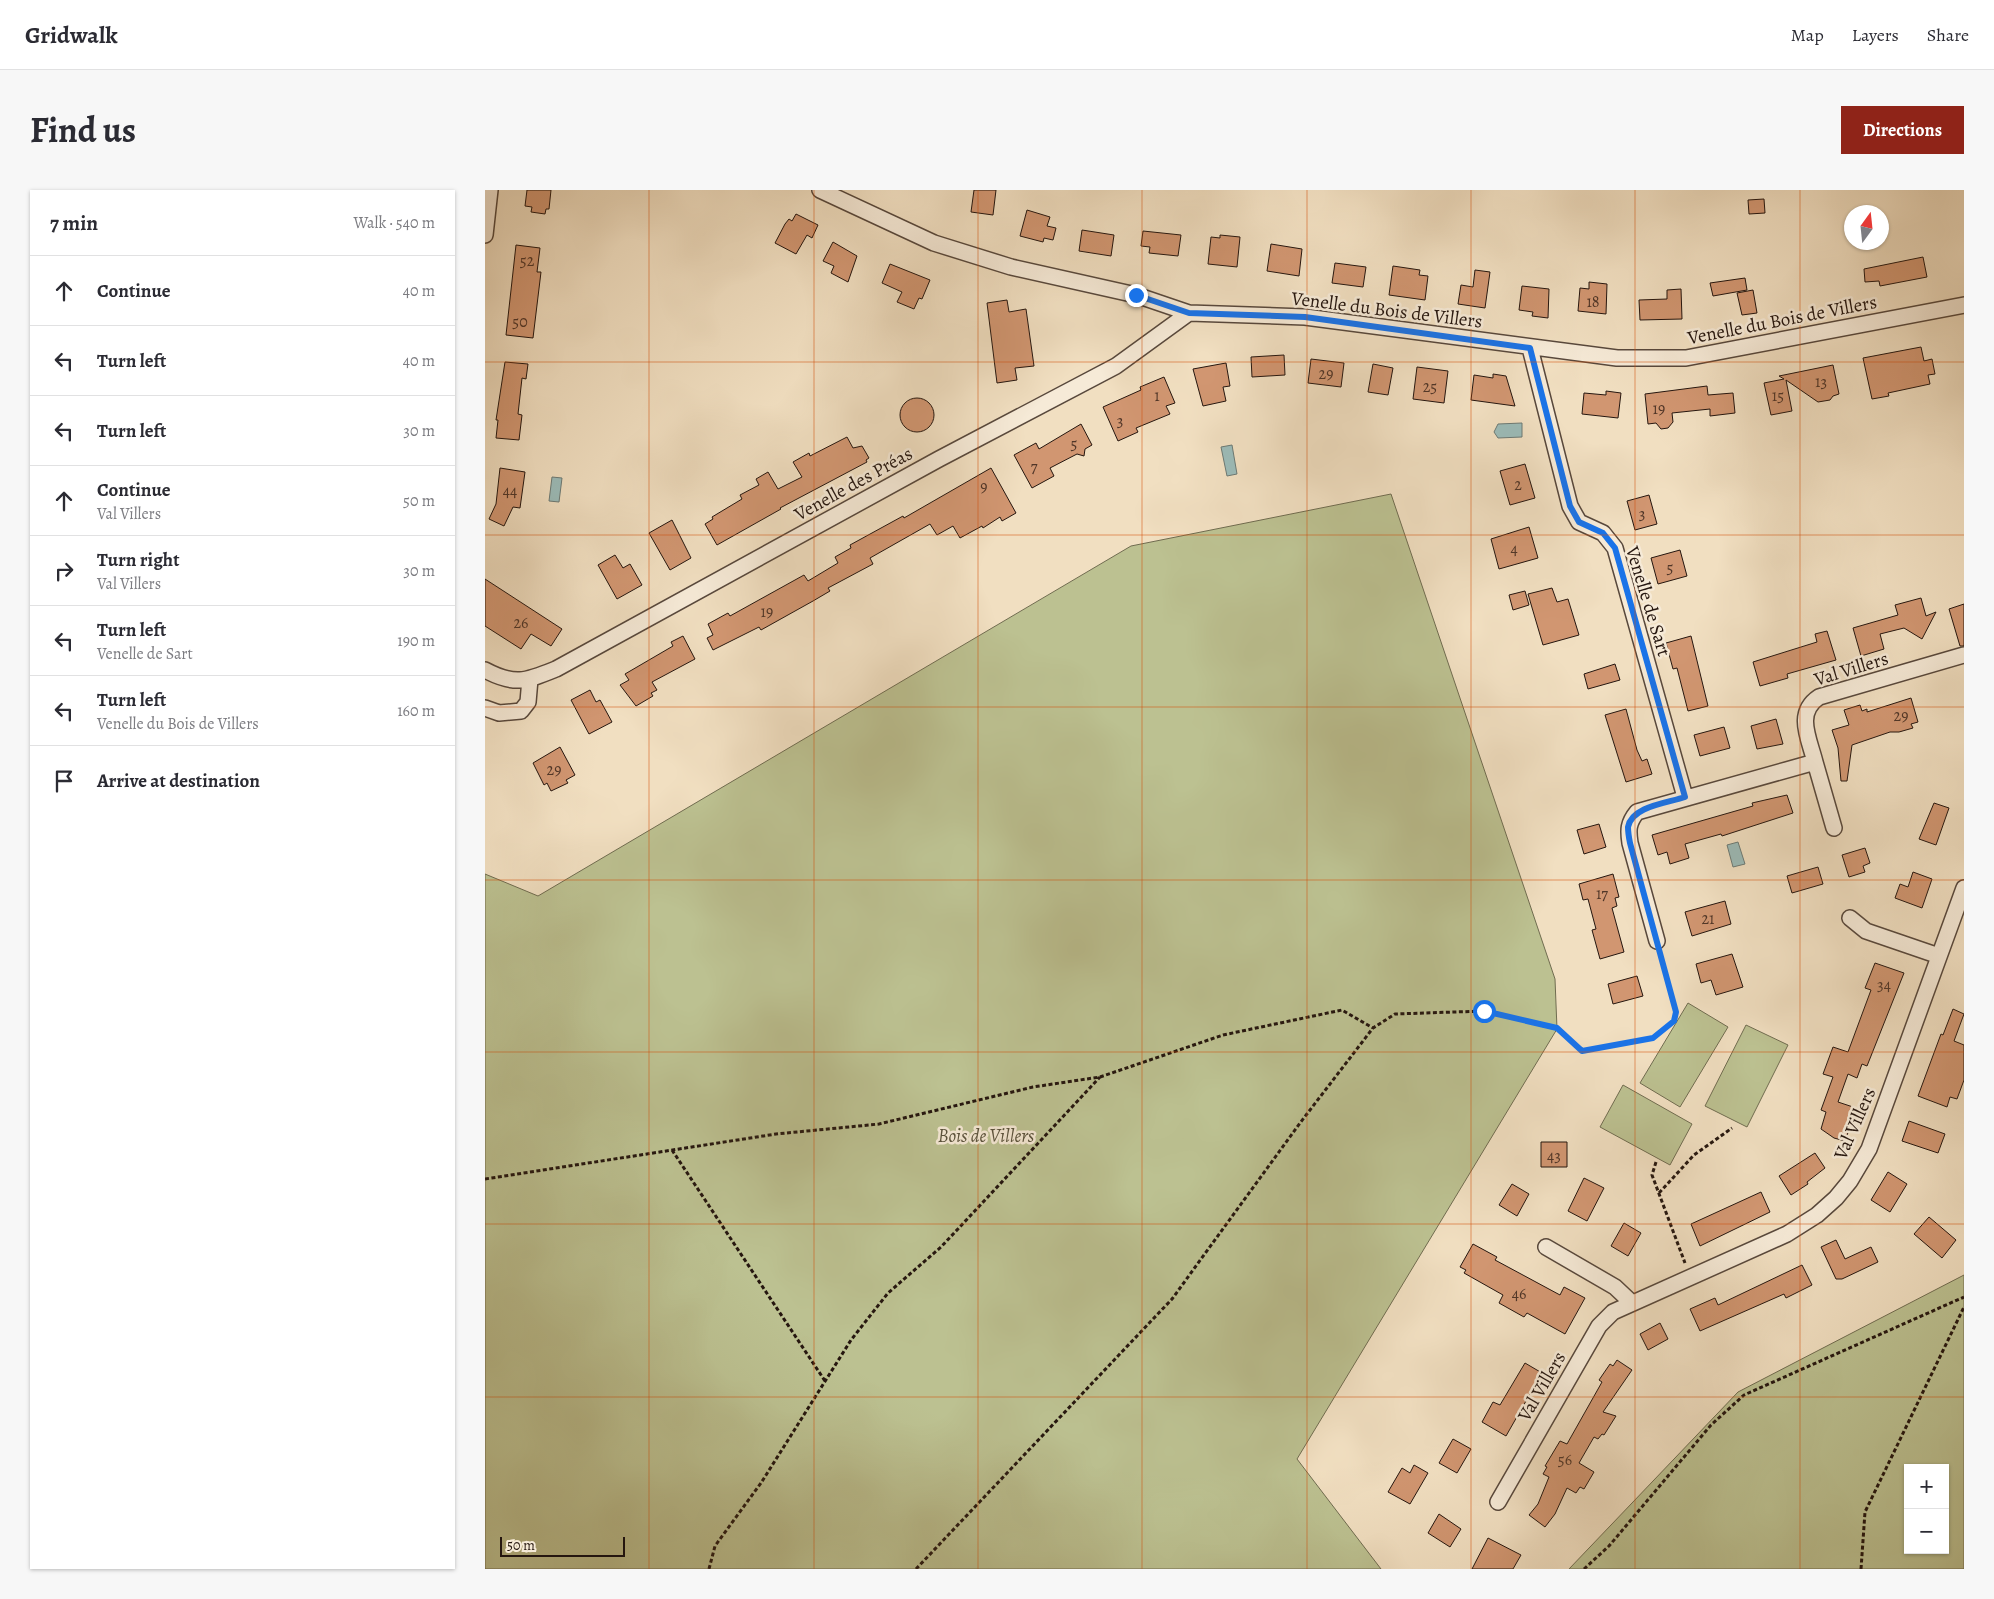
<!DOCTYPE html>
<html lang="en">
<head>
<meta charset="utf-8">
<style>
	body { margin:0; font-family:Alegreya,serif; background:#f7f7f7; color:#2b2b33 }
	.controls { position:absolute; right:15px; bottom:15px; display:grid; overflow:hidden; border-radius:0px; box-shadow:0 1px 4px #0004 }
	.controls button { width:45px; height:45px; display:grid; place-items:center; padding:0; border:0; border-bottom:1px solid #e1e1e2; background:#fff; color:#2b2b33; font:25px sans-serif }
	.compass { position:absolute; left:1359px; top:15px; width:45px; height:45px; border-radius:50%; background:#fff; box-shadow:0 1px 4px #0004; rotate:15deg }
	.scale { position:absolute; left:15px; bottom:12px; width:125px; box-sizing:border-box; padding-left:5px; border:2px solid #25160f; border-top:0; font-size:14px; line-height:18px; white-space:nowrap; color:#25160f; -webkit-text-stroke:4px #f6ead7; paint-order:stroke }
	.stop { position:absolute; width:15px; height:15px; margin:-11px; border:4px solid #1a73e8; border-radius:50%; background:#fff }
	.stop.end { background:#1a73e8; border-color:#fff; box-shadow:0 1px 5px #0008 }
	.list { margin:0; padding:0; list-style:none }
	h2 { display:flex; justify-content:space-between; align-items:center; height:65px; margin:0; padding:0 20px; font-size:21px }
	h2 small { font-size:16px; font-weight:400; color:#7c7c81 }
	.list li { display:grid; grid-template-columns:32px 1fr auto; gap:15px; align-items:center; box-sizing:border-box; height:70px; padding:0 20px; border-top:1px solid #e1e1e2 }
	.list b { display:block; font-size:19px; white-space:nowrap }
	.list p { margin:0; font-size:16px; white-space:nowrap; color:#7c7c81 }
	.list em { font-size:16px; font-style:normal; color:#7c7c81 }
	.icon { flex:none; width:28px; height:28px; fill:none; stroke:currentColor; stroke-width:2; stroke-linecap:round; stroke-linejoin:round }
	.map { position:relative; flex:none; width:1479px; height:1379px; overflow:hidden; border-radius:0px }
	header { display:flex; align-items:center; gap:30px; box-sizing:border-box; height:70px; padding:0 25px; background:#fff; border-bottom:1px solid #e1e1e2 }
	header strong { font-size:24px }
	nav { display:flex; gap:28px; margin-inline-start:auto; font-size:18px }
	.intro { display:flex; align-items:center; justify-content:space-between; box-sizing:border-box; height:120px; padding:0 30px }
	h1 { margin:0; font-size:35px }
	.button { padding:12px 22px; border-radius:0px; background:#8f2418; color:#fff; font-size:18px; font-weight:700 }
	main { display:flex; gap:30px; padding:0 30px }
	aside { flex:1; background:#fff; border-radius:0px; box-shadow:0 1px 4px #0004 }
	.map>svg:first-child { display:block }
</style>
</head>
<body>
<header>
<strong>Gridwalk</strong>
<nav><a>Map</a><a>Layers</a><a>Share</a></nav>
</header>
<div class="intro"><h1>Find us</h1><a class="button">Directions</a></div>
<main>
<aside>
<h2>7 min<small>Walk · 540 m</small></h2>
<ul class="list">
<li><svg class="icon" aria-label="ahead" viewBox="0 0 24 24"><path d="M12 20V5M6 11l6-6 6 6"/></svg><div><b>Continue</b></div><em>40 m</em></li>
<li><svg class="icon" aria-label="left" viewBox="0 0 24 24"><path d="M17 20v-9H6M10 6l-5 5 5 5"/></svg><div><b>Turn left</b></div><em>40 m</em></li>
<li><svg class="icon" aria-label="left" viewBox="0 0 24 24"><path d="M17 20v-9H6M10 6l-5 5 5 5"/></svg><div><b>Turn left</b></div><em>30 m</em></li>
<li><svg class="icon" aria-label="ahead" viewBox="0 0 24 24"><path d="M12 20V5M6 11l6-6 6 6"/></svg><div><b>Continue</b><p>Val Villers</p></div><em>50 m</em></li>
<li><svg class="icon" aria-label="right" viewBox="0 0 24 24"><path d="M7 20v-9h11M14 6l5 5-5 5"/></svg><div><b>Turn right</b><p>Val Villers</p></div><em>30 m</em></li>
<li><svg class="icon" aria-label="left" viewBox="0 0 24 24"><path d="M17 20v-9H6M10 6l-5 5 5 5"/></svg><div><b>Turn left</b><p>Venelle de Sart</p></div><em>190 m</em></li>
<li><svg class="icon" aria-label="left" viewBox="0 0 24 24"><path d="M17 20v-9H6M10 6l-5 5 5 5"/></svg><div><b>Turn left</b><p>Venelle du Bois de Villers</p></div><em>160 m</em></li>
<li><svg class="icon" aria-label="arrive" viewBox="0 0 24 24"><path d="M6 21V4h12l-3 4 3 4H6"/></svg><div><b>Arrive at destination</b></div></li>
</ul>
</aside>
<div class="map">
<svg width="1479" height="1379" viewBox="0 0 1479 1379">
	<rect width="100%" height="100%" fill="#f1dfc1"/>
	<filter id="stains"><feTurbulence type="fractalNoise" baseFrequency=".004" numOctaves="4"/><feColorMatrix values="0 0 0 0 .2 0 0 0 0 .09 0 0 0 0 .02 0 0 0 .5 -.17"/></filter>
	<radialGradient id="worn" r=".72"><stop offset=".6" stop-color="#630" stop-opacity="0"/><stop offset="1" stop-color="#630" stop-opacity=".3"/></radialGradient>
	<path fill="#bcc191" stroke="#706c50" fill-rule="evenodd" d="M 906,304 L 1070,789 L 1072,839 L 812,1269 L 896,1379 L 0,1379 L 0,684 L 53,706 L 646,356 Z
		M 1203,813 L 1243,837 L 1195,917 L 1155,893 Z
		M 1261,835 L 1303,855 L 1262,937 L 1220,916 Z
		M 1138,895 L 1207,934 L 1185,975 L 1115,937 Z
		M 1479,1085 L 1479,1379 L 1084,1379 L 1253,1202 ZM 1423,1278 L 1460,1278 L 1460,1360 L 1423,1360 Z"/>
	<path fill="#9cbcb9" stroke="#6c7a75" d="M 1037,233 L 1037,247 L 1013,248 L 1009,242 L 1013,234 Z
		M 747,255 L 752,284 L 742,286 L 736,257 Z
		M 67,287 L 77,288 L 74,312 L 64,311 Z
		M 1253,652 L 1260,674 L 1248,677 L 1242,655 Z"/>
	<path fill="#d19671" stroke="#25160f" d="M 42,0 L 66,0 L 64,19 L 61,19 L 60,24 L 46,22 L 47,17 L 40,16 Z
		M 489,0 L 511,0 L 508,25 L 486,22 Z
		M 1279,9 L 1280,23 L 1264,24 L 1263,10 Z
		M 542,20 L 565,27 L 562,36 L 571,38 L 568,50 L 559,48 L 558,52 L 535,46 Z
		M 311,24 L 333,35 L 327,48 L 322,45 L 311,64 L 290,53 L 300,34 L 304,29 L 307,31 Z
		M 597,40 L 629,45 L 626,66 L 594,61 Z
		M 658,41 L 696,45 L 693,66 L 664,63 L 665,57 L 656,56 Z
		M 735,45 L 755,47 L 752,77 L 723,74 L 726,47 L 735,48 Z
		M 348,52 L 372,66 L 363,92 L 346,83 L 349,76 L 338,71 Z
		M 786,54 L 817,59 L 814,86 L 782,81 Z
		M 31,55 L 55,58 L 52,82 L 56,82 L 48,148 L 21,145 Z
		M 1438,67 L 1442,87 L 1395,96 L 1394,91 L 1380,92 L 1379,79 Z
		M 850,73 L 881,77 L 878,97 L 847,93 Z
		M 405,74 L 445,90 L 437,109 L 434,108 L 429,119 L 412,112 L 417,102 L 397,93 Z
		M 908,76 L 935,80 L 934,85 L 943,86 L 940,110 L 904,105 Z
		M 990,80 L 1005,82 L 1000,118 L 973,114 L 976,95 L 988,97 Z
		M 1260,88 L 1262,100 L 1228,106 L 1225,93 Z
		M 1104,92 L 1122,94 L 1121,124 L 1093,121 L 1095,98 L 1104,99 Z
		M 1037,96 L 1064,99 L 1063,128 L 1047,126 L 1048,122 L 1034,120 Z
		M 1196,99 L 1197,129 L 1155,130 L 1154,110 L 1182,109 L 1182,100 Z
		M 1268,100 L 1272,123 L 1257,125 L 1252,103 Z
		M 522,110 L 524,122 L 541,119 L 549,176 L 530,178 L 532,190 L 512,193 L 502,113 Z
		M 1436,157 L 1439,171 L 1447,169 L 1450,184 L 1443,185 L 1445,194 L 1403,203 L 1404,206 L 1387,209 L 1378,168 Z
		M 799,165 L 800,185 L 767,187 L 766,167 Z
		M 826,169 L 859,173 L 856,197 L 823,193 Z
		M 20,172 L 43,174 L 41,189 L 37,188 L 33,224 L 37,225 L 34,250 L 11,248 L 13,230 L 11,230 Z
		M 741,173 L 745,196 L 738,197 L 741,211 L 718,216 L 708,179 Z
		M 888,174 L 908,178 L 903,205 L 883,202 Z
		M 1348,175 L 1354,204 L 1348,206 L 1345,210 L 1333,212 L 1301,190 L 1307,221 L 1286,225 L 1279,193 L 1299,189 L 1294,186 Z
		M 932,177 L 963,181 L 959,213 L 928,209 Z
		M 1008,184 L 1021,186 L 1030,216 L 986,210 L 989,185 L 1008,188 Z
		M 679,187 L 690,213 L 681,216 L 685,224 L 651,238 L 653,242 L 633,251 L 618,217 L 656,200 L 655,197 Z
		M 1222,196 L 1223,205 L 1248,203 L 1250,223 L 1225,226 L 1225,219 L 1187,223 L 1188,232 L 1183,238 L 1176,239 L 1171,233 L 1163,234 L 1160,204 Z
		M 1121,201 L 1136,203 L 1133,228 L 1097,224 L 1099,203 L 1121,205 Z
		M415 225a17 17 0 1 1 34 0a17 17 0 1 1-34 0Z
		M 596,234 L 607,255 L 600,259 L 599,266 L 592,264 L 565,278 L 569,286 L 547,298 L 529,265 L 551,253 L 554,259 Z
		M 362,247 L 368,258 L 377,256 L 384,268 L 381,270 L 382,272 L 295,318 L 296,319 L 232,355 L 220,334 L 228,329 L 227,327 L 257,309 L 255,305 L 274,295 L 271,289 L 283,282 L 293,299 L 317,287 L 308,272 L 324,263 L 325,266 Z
		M 1040,274 L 1050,308 L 1025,315 L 1015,281 Z
		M 15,278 L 40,282 L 35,318 L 28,317 L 19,336 L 4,329 L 11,314 Z
		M 506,278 L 531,323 L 517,331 L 515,327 L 498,338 L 497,336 L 475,348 L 468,336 L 452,345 L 445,334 L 385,368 L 388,374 L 343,398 L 345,401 L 328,411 L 276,440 L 274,437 L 228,460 L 222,448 L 228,445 L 223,434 L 243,423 L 245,426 L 319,385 L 323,391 L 353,373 L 350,367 L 366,358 L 365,355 L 418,326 L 419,328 Z
		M 1164,305 L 1172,334 L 1150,340 L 1142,311 Z
		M 187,330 L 206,368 L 185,380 L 164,343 Z
		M 1044,337 L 1053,368 L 1014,379 L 1006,349 Z
		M 1195,360 L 1202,386 L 1173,394 L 1166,368 Z
		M 130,365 L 138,378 L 145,374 L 157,395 L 132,409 L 113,375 Z
		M 0,389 L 77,439 L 66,456 L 46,444 L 36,459 L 0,436 Z
		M 1067,398 L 1072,412 L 1083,409 L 1094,445 L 1058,455 L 1043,404 Z
		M 1040,401 L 1044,415 L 1028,420 L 1024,405 Z
		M 1436,408 L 1441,426 L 1451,422 L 1437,449 L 1419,438 L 1395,444 L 1399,459 L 1376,466 L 1368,438 L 1413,425 L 1410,415 Z
		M 1479,414 L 1479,456 L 1475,456 L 1464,419 Z
		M 1342,441 L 1351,470 L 1302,484 L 1303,488 L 1275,496 L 1268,472 L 1332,452 L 1330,444 Z
		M 198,446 L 210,469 L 167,492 L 172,500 L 166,503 L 168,506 L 151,516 L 135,495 L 144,490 L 140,484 L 188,456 L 186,452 Z
		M 1206,446 L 1223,516 L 1203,521 L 1192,478 L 1188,479 L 1181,453 Z
		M 1130,474 L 1135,490 L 1103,499 L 1099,484 Z
		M 105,500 L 111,512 L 115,510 L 127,532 L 104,544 L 86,510 Z
		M 1426,508 L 1433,532 L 1426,534 L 1428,538 L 1414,542 L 1405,542 L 1367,555 L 1362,591 L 1356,591 L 1353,558 L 1347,540 L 1364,535 L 1359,520 L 1375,515 L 1377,521 L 1382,519 L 1382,522 Z
		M 1141,519 L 1152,560 L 1157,571 L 1162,569 L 1167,584 L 1141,592 L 1120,525 Z
		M 1291,529 L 1298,554 L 1272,559 L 1266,536 Z
		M 1239,537 L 1245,558 L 1215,566 L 1209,545 Z
		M 75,557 L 90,585 L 81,590 L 83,593 L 66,601 L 62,593 L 59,595 L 48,573 Z
		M 1302,605 L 1308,623 L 1237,646 L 1236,644 L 1200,654 L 1204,668 L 1185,674 L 1182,662 L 1173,665 L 1167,645 L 1268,616 L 1267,613 Z
		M 1449,613 L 1464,618 L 1451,655 L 1434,649 Z
		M 1114,634 L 1121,657 L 1099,664 L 1092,640 Z
		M 1380,658 L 1385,673 L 1378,676 L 1380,682 L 1364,687 L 1357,665 Z
		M 1333,677 L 1338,694 L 1307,703 L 1302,686 Z
		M 1428,682 L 1447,689 L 1437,718 L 1410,708 L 1415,694 L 1423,697 Z
		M 1128,684 L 1134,707 L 1130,708 L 1132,716 L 1127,718 L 1139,762 L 1115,769 L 1107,740 L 1111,739 L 1103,709 L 1098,710 L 1094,694 Z
		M 1240,711 L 1246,734 L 1207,746 L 1200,722 Z
		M 1247,764 L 1258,797 L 1231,805 L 1226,790 L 1216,793 L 1211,774 Z
		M 1390,773 L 1419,783 L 1382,876 L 1377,874 L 1372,888 L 1363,884 L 1353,912 L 1368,917 L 1364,930 L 1367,931 L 1360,951 L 1349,948 L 1336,939 L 1341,922 L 1336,920 L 1348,887 L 1338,884 L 1348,857 L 1363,862 L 1386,800 L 1380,798 Z
		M 1152,786 L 1158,806 L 1128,814 L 1123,794 Z
		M 1468,819 L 1479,824 L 1469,851 L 1479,855 L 1479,890 L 1472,909 L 1465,907 L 1462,917 L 1433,906 L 1456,844 L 1458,845 Z
		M 1424,931 L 1460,944 L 1453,963 L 1417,951 Z
		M 1056,952 L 1082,952 L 1082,977 L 1056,977 Z
		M 1330,963 L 1340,978 L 1322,992 L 1323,994 L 1306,1005 L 1294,986 Z
		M 1403,982 L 1422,994 L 1405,1022 L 1386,1010 Z
		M 1099,988 L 1119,998 L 1102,1031 L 1083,1021 Z
		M 1027,994 L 1044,1004 L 1032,1026 L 1014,1015 Z
		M 1276,1002 L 1285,1022 L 1215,1056 L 1206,1034 Z
		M 1444,1027 L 1471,1050 L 1457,1068 L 1429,1044 Z
		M 1139,1033 L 1156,1043 L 1143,1066 L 1126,1056 Z
		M 1351,1050 L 1360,1069 L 1386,1057 L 1393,1072 L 1357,1089 L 1351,1089 L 1336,1057 Z
		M 988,1054 L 1012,1067 L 1010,1070 L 1075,1105 L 1079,1097 L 1100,1108 L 1080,1144 L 1042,1123 L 1039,1127 L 1014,1113 L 1018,1105 L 979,1083 L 981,1080 L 975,1077 Z
		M 1317,1075 L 1327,1095 L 1301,1108 L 1299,1104 L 1215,1141 L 1205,1119 L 1230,1108 L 1233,1115 Z
		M 1175,1133 L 1183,1149 L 1163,1160 L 1155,1144 Z
		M 1132,1170 L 1147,1180 L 1118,1222 L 1131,1226 L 1119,1245 L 1117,1244 L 1113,1249 L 1109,1247 L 1094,1273 L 1109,1282 L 1099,1299 L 1095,1297 L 1091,1303 L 1082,1298 L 1070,1324 L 1060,1337 L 1044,1325 L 1053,1314 L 1064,1287 L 1058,1284 L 1062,1277 L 1060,1276 L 1075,1251 L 1082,1254 L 1117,1192 L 1114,1190 L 1125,1174 L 1128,1176 Z
		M 1040,1173 L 1057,1183 L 1021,1246 L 997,1232 L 1008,1212 L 1015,1215 Z
		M 968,1249 L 986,1259 L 972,1283 L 954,1273 Z
		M 929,1275 L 943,1283 L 925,1314 L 903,1302 L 917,1278 L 925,1283 Z
		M 954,1324 L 976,1339 L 965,1357 L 943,1343 Z
		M 1003,1348 L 1036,1365 L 1028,1379 L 987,1379 Z"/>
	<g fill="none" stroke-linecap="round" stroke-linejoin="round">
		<defs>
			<path id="minor" d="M 335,0 L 449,53 L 526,77 L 651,105 L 704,123 L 820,127 L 1132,168 L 1201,168 L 1479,115
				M 0,45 L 5,0
				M 1045,158 L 1085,316 L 1094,332 L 1118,343 L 1130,358 L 1200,607
				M 0,480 C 30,496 41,491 71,479 L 454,269 L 631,176 L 704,123
				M 0,518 L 14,523 L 36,521 L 43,512 L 45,489
				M 1330,572 L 1349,638
				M 1365,728 L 1381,741 L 1454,766
				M 1172,751 L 1145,653 C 1143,640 1143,633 1152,622 L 1330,572 C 1324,548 1310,523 1334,507 L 1479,465
				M 1061,1057 L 1130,1097 L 1147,1113
				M 1013,1312 L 1114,1136 L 1128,1122 L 1302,1044 L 1332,1025 L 1351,1008 L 1365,991 L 1384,959 L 1479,698"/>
		</defs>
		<use href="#minor" stroke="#58483c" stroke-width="18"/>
		<path stroke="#25160f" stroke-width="3" stroke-dasharray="4 2.5" stroke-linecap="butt" d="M 187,960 L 340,1191
			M 1171,972 L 1167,985 L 1200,1073
			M 0,989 L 291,944 L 394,934 L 548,897 L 615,887 L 738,845 L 857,820 L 888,838
			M 1174,1003 L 1209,965 L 1247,938
			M 224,1379 L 230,1356 L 276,1293 L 366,1150 L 403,1103 L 456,1057 L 615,887
			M 431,1379 L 687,1109 L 815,933 L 888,838 L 910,824 L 999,821 L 1072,839 L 1097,861 L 1167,848 L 1189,831 L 1191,822 L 1176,766
			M 1099,1379 L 1124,1356 L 1226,1235 L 1259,1205 L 1479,1107
			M 1376,1379 L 1380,1322 L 1479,1117"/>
		<use href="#minor" stroke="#f6ead7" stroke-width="15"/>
	</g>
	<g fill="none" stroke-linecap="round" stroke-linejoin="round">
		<path stroke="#1a73e8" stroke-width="6" d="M 651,105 L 704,123 L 820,127 L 1045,158 L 1085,316 L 1094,332 L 1118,343 L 1130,358 L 1200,607 C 1183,613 1147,616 1143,637 C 1143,642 1144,648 1145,653 L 1191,822 L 1189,831 L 1168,848 L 1097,861 L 1072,838 L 999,821"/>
	</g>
	<path fill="none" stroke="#d4520c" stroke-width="1" stroke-opacity="0.55" d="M 164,0 L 164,1379M 329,0 L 329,1379M 493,0 L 493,1379M 657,0 L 657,1379M 822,0 L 822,1379M 986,0 L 986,1379M 1150,0 L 1150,1379M 1315,0 L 1315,1379M 0,172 L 1479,172M 0,345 L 1479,345M 0,517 L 1479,517M 0,690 L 1479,690M 0,862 L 1479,862M 0,1034 L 1479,1034M 0,1207 L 1479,1207"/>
	<g text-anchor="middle" stroke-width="5" stroke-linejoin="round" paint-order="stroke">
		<g font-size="16" fill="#503628">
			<text x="42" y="76">52</text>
			<text x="1108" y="117">18</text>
			<text x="35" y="137">50</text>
			<text x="841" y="189">29</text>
			<text x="1336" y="197">13</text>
			<text x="945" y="202">25</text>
			<text x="672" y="211">1</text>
			<text x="1293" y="211">15</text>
			<text x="1174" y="224">19</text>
			<text x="635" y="236">3</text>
			<text x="589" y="259">5</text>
			<text x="549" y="282">7</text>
			<text x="1033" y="300">2</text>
			<text x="499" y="302">9</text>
			<text x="25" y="306">44</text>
			<text x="1157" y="329">3</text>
			<text x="1029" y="364">4</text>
			<text x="1185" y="383">5</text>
			<text x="282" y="427">19</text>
			<text x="36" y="438">26</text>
			<text x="1416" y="531">29</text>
			<text x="69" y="585">29</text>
			<text x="1117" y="709">17</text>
			<text x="1223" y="734">21</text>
			<text x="1399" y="800">34</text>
			<text x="1069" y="971">43</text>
			<text x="1034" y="1109">46</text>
			<text x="1080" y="1275">56</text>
		</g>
		<g font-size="19" fill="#25160f" stroke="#f6ead7">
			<text transform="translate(902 119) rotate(7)" y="7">Venelle du Bois de Villers</text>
			<text transform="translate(1297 129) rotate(-11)" y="7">Venelle du Bois de Villers</text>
			<text transform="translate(368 293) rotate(-29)" y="7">Venelle des Préas</text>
			<text transform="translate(1164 411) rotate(73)" y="7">Venelle de Sart</text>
			<text transform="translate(1366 478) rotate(-17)" y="7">Val Villers</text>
			<text transform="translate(1369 933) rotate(-66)" y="7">Val Villers</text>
			<text transform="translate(1056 1196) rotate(-60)" y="7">Val Villers</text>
		</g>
		<g font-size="19" font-style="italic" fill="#5a523c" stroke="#f6ead7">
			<text x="501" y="952">Bois de Villers</text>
		</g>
	</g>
	<rect width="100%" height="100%" filter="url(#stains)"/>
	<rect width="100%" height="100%" fill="url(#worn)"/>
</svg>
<div class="controls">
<button>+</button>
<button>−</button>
</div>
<svg class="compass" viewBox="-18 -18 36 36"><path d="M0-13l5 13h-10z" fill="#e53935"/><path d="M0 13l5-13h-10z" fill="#7c7c81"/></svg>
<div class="scale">50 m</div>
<div class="stop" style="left:999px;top:821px"></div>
<div class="stop end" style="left:651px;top:105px"></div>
</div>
</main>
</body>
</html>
